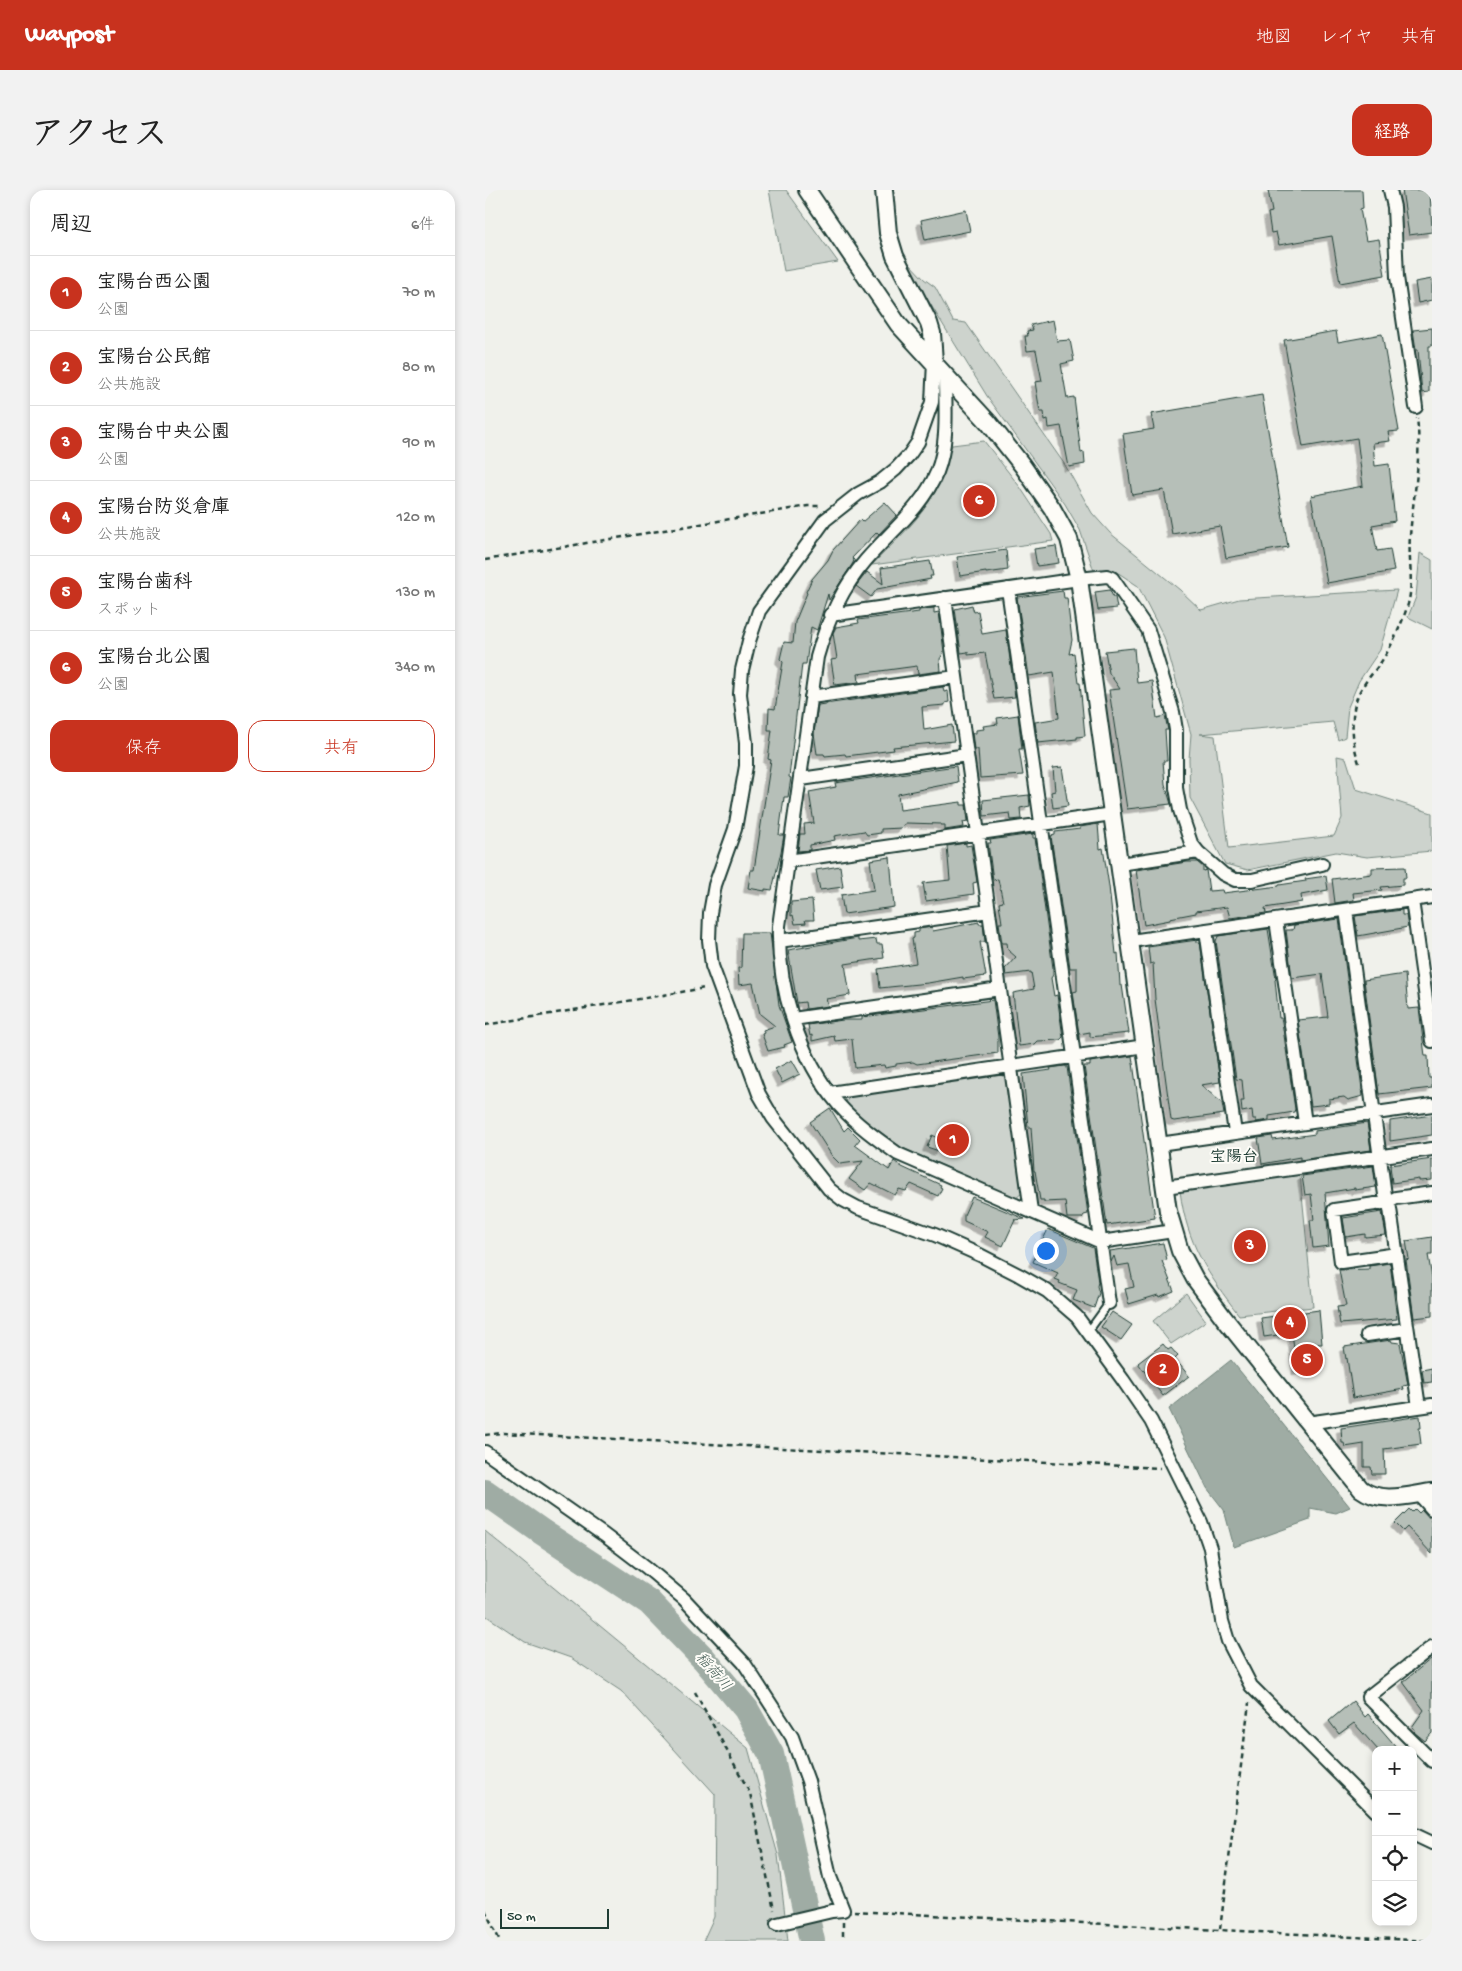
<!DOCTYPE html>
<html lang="ja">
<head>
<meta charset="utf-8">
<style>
	body { margin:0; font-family:"Gochi Hand","Klee One",sans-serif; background:#f2f2f2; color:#222 }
	.controls { position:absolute; right:15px; bottom:15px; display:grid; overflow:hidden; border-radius:10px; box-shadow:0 2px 8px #0003 }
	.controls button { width:45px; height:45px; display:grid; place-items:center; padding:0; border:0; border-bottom:1px solid #e0e0e0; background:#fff; color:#222; font:25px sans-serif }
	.scale { position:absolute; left:15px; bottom:12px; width:109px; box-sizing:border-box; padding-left:5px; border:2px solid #1f3d34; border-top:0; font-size:14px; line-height:18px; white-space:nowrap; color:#1f3d34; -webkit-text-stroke:4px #fdfcf7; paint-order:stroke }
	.you { position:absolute; left:560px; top:1060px; width:18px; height:18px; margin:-12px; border:4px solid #fff; border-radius:50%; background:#1a73e8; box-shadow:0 0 0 8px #1a73e833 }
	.badge { display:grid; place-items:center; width:32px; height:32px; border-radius:50%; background:#c8321e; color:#fff; font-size:16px; font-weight:700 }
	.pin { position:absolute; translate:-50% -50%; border:2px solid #fff; box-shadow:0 1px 5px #0006 }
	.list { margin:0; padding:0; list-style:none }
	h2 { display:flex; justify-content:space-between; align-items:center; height:65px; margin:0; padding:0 20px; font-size:21px }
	h2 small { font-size:16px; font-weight:400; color:#767676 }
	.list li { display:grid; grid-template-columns:32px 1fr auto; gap:15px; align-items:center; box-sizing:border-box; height:75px; padding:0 20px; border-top:1px solid #e0e0e0 }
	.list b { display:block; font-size:19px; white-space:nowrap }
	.list p { margin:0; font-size:16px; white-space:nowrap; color:#767676 }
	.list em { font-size:16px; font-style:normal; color:#767676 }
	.actions { display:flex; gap:10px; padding:15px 20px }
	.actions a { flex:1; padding:11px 0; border:1px solid #c8321e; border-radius:15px; text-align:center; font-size:18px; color:#c8321e }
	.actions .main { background:#c8321e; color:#fff }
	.icon { flex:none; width:28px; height:28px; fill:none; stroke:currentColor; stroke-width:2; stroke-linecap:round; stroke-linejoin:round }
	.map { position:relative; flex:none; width:947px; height:1751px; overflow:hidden; border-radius:15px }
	header { display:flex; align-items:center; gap:30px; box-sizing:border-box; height:70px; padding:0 25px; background:#c8321e; color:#fff }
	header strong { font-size:24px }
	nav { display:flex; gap:28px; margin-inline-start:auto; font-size:18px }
	.intro { display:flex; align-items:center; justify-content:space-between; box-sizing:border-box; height:120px; padding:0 30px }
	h1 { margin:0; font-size:35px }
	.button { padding:12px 22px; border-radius:15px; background:#c8321e; color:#fff; font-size:18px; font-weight:700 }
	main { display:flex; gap:30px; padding:0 30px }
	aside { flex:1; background:#fff; border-radius:15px; box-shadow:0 2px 8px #0003 }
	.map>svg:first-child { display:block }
</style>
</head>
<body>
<header>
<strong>Waypost</strong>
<nav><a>地図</a><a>レイヤ</a><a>共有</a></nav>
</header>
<div class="intro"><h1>アクセス</h1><a class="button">経路</a></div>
<main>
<aside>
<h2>周辺<small>6件</small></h2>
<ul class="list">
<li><span class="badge">1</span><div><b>宝陽台西公園</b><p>公園</p></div><em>70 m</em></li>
<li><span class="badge">2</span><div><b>宝陽台公民館</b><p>公共施設</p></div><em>80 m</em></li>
<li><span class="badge">3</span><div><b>宝陽台中央公園</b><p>公園</p></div><em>90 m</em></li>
<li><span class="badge">4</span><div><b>宝陽台防災倉庫</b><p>公共施設</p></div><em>120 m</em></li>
<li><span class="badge">5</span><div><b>宝陽台歯科</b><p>スポット</p></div><em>130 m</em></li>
<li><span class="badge">6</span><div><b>宝陽台北公園</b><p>公園</p></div><em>340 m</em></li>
</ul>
<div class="actions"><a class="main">保存</a><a>共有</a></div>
</aside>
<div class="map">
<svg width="947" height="1751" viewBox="0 0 947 1751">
	<defs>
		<filter id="shadow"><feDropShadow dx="-4.5" dy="4.5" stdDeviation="0" flood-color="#0004"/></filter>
	</defs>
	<rect width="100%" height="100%" fill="#f0f1eb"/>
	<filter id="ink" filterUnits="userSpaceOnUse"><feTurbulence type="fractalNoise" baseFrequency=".02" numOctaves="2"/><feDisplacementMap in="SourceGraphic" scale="10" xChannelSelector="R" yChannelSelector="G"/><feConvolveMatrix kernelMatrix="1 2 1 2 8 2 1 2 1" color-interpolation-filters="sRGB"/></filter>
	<g filter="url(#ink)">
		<path fill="#cdd3cd" stroke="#768880" d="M 284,0 L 301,0 L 353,72 L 299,81 Z
			M 423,72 L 439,89 L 450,97 L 468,131 L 481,133 L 580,275 L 607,323 L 625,343 L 695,400 L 716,420 L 754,409 L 912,400 L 895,460 L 874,491 L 863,517 L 860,547 L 853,550 L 848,532 L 715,544 L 730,546 L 744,658 L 849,646 L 857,628 L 852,566 L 861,568 L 871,599 L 947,623 L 947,661 L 882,667 L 851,662 L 763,680 L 740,674 L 705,608 L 704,569 L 706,544 L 679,447 L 653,396 L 635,384 L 624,379 L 609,381 L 595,340 L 580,314 L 502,206 L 420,73 Z
			M 499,251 L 535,297 L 566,344 L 568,351 L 387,375 C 409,352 434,331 450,302 C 458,287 462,271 467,255 Z
			M 935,363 L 947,370 L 947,439 L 923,427 L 931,407 Z
			M 515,884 L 522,888 L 537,1003 L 531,1008 L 416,957 L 375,927 L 361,913 L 364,906 Z
			M 815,984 L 828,1117 L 754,1125 C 722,1083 702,1054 695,1001 Z
			M 701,1103 L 721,1131 L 686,1154 L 668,1131 Z
			M 0,1341 L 263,1558 L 293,1665 L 303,1751 L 218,1751 L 229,1727 L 230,1604 L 136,1501 L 86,1468 L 40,1452 L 0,1425 Z"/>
		<path fill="#9faca4" stroke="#6c8077" d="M 746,1170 L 865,1317 L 851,1323 L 825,1318 L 825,1330 L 749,1357 L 739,1320 L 722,1298 L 684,1219 Z"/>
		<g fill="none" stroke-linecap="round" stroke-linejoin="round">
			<path stroke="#9faca4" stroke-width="26" d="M 0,1302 L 57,1342 L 164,1412 L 219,1469 L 261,1519 L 286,1564 L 327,1751"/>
		</g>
		<path fill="#b6bfb8" stroke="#1f3d34" filter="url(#shadow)" d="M 783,0 L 877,0 L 878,18 L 875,19 L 881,51 L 894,49 L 900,85 L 855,93 L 847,46 L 794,55 L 791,42 L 786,43 L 783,23 L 787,22 Z
			M 917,0 L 945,0 L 947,42 L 924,45 Z
			M 481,20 L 485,41 L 440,50 L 436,30 Z
			M 947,89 L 947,110 L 933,113 L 930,92 Z
			M 568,130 L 572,151 L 585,150 L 589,171 L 576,174 L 582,208 L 589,207 L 596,263 L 599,262 L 600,274 L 584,277 L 576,236 L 564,238 L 563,229 L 560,230 L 559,222 L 555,222 L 550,192 L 557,191 L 551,160 L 542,161 L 540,146 L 543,146 L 542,141 L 548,140 L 546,135 Z
			M 947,138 L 947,156 L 944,156 L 944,202 L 937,203 L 933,160 L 931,160 L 928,140 Z
			M 851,141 L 853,152 L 897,144 L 914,241 L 903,242 L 905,251 L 888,253 L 890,276 L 904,274 L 910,331 L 887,335 L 892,361 L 905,359 L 909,381 L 842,393 L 826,306 L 878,296 L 872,248 L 818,257 L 799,150 Z
			M 777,205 L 803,357 L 741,368 L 735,336 L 687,344 L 679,300 L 647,305 L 638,244 L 669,239 L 666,224 Z
			M 400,312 L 412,325 L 394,344 L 392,342 L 367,368 L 369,370 L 368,373 L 344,410 L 343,404 L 332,440 L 326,437 L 321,474 L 317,474 L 304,587 L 306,588 L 303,607 L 299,607 L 294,645 L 299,645 L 296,662 L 287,700 L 280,699 L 280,701 L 263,698 L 266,680 L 269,680 L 286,570 L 283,569 L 287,540 L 283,540 L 284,518 L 290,519 L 298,472 L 295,469 L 299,452 L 308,453 L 310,432 L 322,403 L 321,402 L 327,389 L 343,370 L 348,360 L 375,330 L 377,332 Z
			M 571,356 L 574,373 L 552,376 L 549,359 Z
			M 521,360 L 523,380 L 501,383 L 501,382 L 475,386 L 472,367 Z
			M 445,371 L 448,386 L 445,386 L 446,389 L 392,399 L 386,407 L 371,396 L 382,382 L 398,394 L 396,378 Z
			M 625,400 L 628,407 L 630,407 L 632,418 L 613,420 L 610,402 Z
			M 578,401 L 579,408 L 582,408 L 587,450 L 584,464 L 589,463 L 593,493 L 595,493 L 600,546 L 592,547 L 592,549 L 553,553 L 550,532 L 574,528 L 569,482 L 544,486 L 532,407 Z
			M 487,415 L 489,422 L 493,421 L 497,444 L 521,440 L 530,507 L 509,509 L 500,463 L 483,465 L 483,462 L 476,463 L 470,419 Z
			M 449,418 L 449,423 L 454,422 L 459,462 L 455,469 L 456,481 L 433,484 L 432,476 L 373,484 L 374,492 L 350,495 L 346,470 L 352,469 L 348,443 L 351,437 L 374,433 L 373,430 L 434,422 L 434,420 Z
			M 649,458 L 652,493 L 667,491 L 672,528 L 680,526 L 683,540 L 680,540 L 682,571 L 678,571 L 680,594 L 686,614 L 642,619 L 624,500 L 635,499 L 624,483 L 620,461 Z
			M 458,497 L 459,502 L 463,501 L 464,512 L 460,513 L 460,515 L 437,517 L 439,540 L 467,535 L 469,551 L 408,557 L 409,560 L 361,566 L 360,564 L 340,566 L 339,564 L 332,564 L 329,543 L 333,515 Z
			M 533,525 L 537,559 L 534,559 L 538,585 L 495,588 L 493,559 L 489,559 L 487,543 L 491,543 L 491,540 L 499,539 L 498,536 L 513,534 L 512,528 Z
			M 471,576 L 473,592 L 413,604 L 415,620 L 476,612 L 476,615 L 481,615 L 483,631 L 478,632 L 479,637 L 460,640 L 460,635 L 456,635 L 456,634 L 421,633 L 417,638 L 396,639 L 396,643 L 382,645 L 379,641 L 349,646 L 350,650 L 325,655 L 325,660 L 313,661 L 315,644 L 320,644 L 319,634 L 329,633 L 324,602 L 351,597 L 350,593 Z
			M 577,577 L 583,616 L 568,618 L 566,602 L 570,601 L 568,578 Z
			M 544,605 L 545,616 L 535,618 L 536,629 L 526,630 L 525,623 L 499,626 L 498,610 Z
			M 613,634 L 615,659 L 618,658 L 624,696 L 631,764 L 633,763 L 635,795 L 637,795 L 644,843 L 605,847 L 605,842 L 594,844 L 588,802 L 592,801 L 592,778 L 585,778 L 566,646 L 570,645 L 570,642 L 595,639 L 595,637 Z
			M 548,644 L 548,648 L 550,648 L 568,778 L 568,785 L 566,788 L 569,806 L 572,805 L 578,847 L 575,850 L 553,851 L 550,854 L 534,856 L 528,803 L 549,799 L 546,782 L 521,785 L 520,779 L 531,767 L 523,760 L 522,753 L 517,753 L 514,733 L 517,733 L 514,713 L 518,712 L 513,689 L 508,690 L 503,653 L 506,653 L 505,650 Z
			M 481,653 L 481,656 L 486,655 L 492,692 L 488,693 L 489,704 L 441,711 L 438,693 L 465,690 L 462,656 Z
			M 405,667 L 409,717 L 359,724 L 356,705 L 389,700 L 385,670 Z
			M 702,672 L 712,672 L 718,677 L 718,681 L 721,680 L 724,701 L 737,700 L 738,703 L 794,696 L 794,695 L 821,691 L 820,689 L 841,686 L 843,700 L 816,705 L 817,712 L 780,718 L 781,723 L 745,728 L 742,717 L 711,721 L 711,723 L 685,728 L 685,730 L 659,735 L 651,680 Z
			M 355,676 L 358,697 L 335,700 L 331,680 Z
			M 920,677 L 921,688 L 918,688 L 918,695 L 896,697 L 897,700 L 868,703 L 869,710 L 850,713 L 847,689 L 887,684 L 887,678 Z
			M 327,710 L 329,730 L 320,730 L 321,733 L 310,734 L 308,725 L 306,726 L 306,712 Z
			M 917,720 L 917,725 L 921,725 L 923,737 L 873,746 L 870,726 Z
			M 854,729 L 878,906 L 863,910 L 859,907 L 844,909 L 844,914 L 826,916 L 813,830 L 843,827 L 837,784 L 807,788 L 801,740 L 808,740 L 809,735 Z
			M 494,732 L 494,734 L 498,734 L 500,752 L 495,752 L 501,786 L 478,789 L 478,787 L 443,793 L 395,798 L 393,779 L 431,773 L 427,749 L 429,748 L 429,743 L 434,742 L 434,739 L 447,737 L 448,741 Z
			M 783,739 L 791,789 L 790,790 L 794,828 L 796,828 L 797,832 L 810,919 L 809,922 L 784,926 L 784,930 L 771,932 L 771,929 L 768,929 L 767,920 L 757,922 L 756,911 L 759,911 L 757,890 L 751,889 L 731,751 L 733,746 Z
			M 257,743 L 285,743 L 294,815 L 307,852 L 299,855 L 300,857 L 283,861 L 277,844 L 279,843 L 278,840 L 290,836 L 275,824 L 268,793 L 254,795 L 253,778 L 256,778 Z
			M 373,748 L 373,751 L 391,749 L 392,754 L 397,754 L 399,768 L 360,774 L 365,805 L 341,809 L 343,816 L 321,819 L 320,812 L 312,813 L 303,760 Z
			M 712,750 L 712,752 L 715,752 L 735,892 L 716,895 L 737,913 L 739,924 L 689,931 L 686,930 L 670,809 L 668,773 L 665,774 L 663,757 Z
			M 920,784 L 923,819 L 934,818 L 940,866 L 943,866 L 944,888 L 947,888 L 947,898 L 894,904 L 879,790 Z
			M 508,810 L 513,847 L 513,863 L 432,874 L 428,872 L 411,874 L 411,876 L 400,878 L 399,875 L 370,878 L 367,849 L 350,851 L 349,846 L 327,851 L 327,845 L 325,846 L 323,835 L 358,830 L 377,830 L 377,827 Z
			M 647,866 L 670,1028 L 622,1035 L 599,876 L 605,876 L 605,872 Z
			M 307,870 L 315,884 L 297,893 L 290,879 Z
			M 580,876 L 582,877 L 603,1024 L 599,1025 L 597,1028 L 582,1028 L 580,1011 L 559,1012 L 559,1010 L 555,1010 L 550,981 L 549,981 L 546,937 L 543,937 L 538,884 L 566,880 L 565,878 Z
			M 345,918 L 359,941 L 363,937 L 375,949 L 370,955 L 404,980 L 409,971 L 417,977 L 456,995 L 455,997 L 457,998 L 453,1006 L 426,994 L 421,1001 L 414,999 L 410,1005 L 386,993 L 380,1000 L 364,989 L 378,971 L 355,974 L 347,966 L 325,932 Z
			M 947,925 L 947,945 L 905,951 L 905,931 Z
			M 882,933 L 886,960 L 815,970 L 815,967 L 777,974 L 773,948 L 787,946 L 788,950 L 830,944 L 830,941 Z
			M 447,945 L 458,950 L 454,961 L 442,957 Z
			M 947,969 L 947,990 L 934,991 L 934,989 L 907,993 L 905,975 Z
			M 888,976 L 891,997 L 870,1000 L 870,998 L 840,1003 L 844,1056 L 828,1058 L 825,1030 L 829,1030 L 826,1004 L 820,1005 L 817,986 Z
			M 487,1007 L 540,1029 L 529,1030 L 530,1030 L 518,1056 L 500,1047 L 503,1042 L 479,1031 L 479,1025 Z
			M 897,1022 L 901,1045 L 880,1047 L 880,1044 L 861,1047 L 858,1028 Z
			M 563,1039 L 608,1058 L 613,1092 L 612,1096 L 614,1103 L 609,1118 L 588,1110 L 592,1100 L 574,1093 L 575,1091 L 570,1089 L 573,1083 L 548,1072 Z
			M 947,1047 L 947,1065 L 943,1065 L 947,1088 L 947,1126 L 929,1128 L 921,1070 L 924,1069 L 921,1051 Z
			M 678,1053 L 682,1070 L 677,1071 L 689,1101 L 674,1107 L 673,1105 L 644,1114 L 640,1099 L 649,1097 L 644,1074 L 632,1076 L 629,1066 L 626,1072 L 625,1061 Z
			M 905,1073 L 912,1129 L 855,1134 L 852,1117 L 861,1116 L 854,1080 L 884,1079 L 884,1076 Z
			M 834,1120 L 837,1154 L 832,1154 L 834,1178 L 812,1181 L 807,1143 L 779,1147 L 776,1128 Z
			M 627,1122 L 647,1135 L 636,1150 L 616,1137 Z
			M 906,1150 L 907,1152 L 915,1153 L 923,1195 L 918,1196 L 919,1199 L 868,1208 L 862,1168 L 861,1169 L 859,1157 Z
			M 678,1154 L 683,1160 L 686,1158 L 693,1166 L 690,1169 L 704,1186 L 678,1206 L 653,1173 Z
			M 947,1178 L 947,1192 L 939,1193 L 937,1180 Z
			M 935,1226 L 936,1238 L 934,1238 L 936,1254 L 899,1259 L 900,1284 L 887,1284 L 886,1277 L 879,1277 L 879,1254 L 860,1257 L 859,1253 L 857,1253 L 856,1238 Z
			M 924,1319 L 927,1322 L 930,1319 L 934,1323 L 937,1320 L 947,1331 L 947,1364 L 922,1337 L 918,1341 L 910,1333 Z
			M 947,1468 L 947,1543 L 940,1551 L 929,1542 L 931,1540 L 927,1537 L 939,1520 L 918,1492 Z
			M 868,1511 L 880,1527 L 883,1524 L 914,1560 L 893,1560 L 869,1533 L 854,1544 L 844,1531 Z"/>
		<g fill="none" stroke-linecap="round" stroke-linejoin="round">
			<defs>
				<path id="service" d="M 603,1142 L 624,1113"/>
				<path id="minor" d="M 905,0 L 909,17 L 912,87 L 931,217
					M 449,172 L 447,212 L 433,252 L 424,265 L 411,279 L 395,292 L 373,304 L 340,330 L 274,421 L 264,451 L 257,480 L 255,504 L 261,553 L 261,576 L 250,639 L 230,695 L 225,723 L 224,750 L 227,776 L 274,904 L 288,928 L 344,999 L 358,1010 L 373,1018 L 450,1045 L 495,1065 L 534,1085 L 562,1101 L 592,1127 L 638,1190 L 666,1231 L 716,1332 L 725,1358 L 737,1431 L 743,1451 L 766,1496 L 891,1621
					M 460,184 C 460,217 464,251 452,282 C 437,318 405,342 381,370 C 356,399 342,431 332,467 L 294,736 C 292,796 314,869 354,915 C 371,934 392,949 413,964 L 616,1052 L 688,1041
					M 523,399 L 624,1113
					M 460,408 L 546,1021
					M 345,425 L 594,389 L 622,386 L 627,388 L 663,440 L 688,522 L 691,540 L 691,598 L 695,620 L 706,653 L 713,662 L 738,684 L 750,690 L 767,690 L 837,674
					M 326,507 L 471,487
					M 316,589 L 482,565
					M 303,671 L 627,624
					M 635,674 L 713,662
					M 927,710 L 947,851
					M 861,720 L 900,1005 L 904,1012 L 934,1217
					M 791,730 L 820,933
					M 721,740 L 750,943
					M 294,751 L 504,721
					M 646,751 L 947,707
					M 308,829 L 515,799
					M 345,903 L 660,856
					M 674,954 L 947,915
					M 680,997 L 947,959
					M 912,1064 L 856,1072 L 849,1020 L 904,1012 L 911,1008 L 947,1003
					M 882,1145 L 922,1139
					M 822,1233 L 947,1215
					M 0,1262 L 119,1345 L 161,1377 L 199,1409 L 259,1473 L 307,1547 L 323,1591 L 345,1687 L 358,1720 L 347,1721 L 292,1734
					M 934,1304 L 947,1319
					M 947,1457 L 883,1507 L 947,1571
					M 928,1644 L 947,1653"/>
				<path id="tertiary" d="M 322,0 L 413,134 L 504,233 L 537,275 L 567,318 L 584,349 L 594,389 L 683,1021 L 695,1061 L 710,1089 L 739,1128 L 876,1299 C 896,1314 924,1305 947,1302
					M 399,0 L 403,43 L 410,66 L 444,133 L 447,143 L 449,172"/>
			</defs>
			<use href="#service" stroke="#1f3d34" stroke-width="10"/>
			<use href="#minor" stroke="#1f3d34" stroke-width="16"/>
			<use href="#tertiary" stroke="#1f3d34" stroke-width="20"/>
			<path stroke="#1f3d34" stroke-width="2.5" stroke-dasharray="5 4" stroke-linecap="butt" d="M 0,370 L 323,316 L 336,316
				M 874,573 C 867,553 864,524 874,503 C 879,493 887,484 894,475 C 906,458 917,434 923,414 C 929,392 923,368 925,346 C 928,307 937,268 932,228
				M 0,835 L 220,798
				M 0,1245 L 16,1243 L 675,1278
				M 210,1502 L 265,1603 L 289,1720
				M 0,1720 L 15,1751
				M 369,1721 L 947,1751
				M 358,1732 L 358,1751
				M 735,1739 L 764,1513"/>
			<use href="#service" stroke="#fdfcf7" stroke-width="6"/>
			<use href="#minor" stroke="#fdfcf7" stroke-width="12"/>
			<use href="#tertiary" stroke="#fdfcf7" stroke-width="16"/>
		</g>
	</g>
	<g text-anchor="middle" stroke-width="4" stroke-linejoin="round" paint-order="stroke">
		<g font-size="15" font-style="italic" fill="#455e56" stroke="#fdfcf7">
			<text transform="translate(229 1481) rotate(49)" y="5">稲荷川</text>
		</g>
		<g font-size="16" font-weight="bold" fill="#1f3d34" stroke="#fdfcf7">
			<text x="749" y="971">宝陽台</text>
		</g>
	</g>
</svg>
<div class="controls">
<button>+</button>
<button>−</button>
<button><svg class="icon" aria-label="locate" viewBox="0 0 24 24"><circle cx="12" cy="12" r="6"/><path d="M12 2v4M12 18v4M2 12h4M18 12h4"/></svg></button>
<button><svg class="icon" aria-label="layers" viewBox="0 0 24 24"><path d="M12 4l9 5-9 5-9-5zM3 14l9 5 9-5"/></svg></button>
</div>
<div class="scale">50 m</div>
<div class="you"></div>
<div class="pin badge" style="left:468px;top:950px">1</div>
<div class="pin badge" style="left:678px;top:1180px">2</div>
<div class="pin badge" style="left:765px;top:1056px">3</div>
<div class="pin badge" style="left:805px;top:1133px">4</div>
<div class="pin badge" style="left:822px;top:1170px">5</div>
<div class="pin badge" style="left:494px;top:311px">6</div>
</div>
</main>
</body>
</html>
